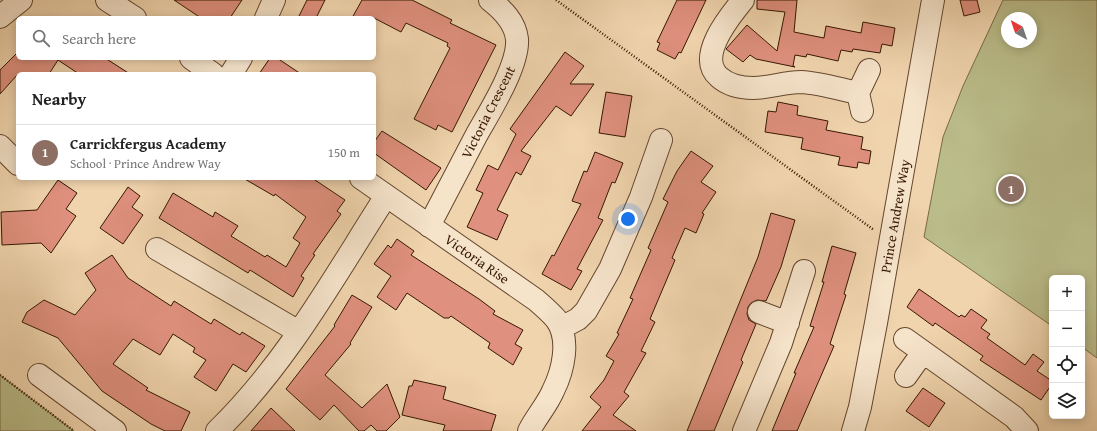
<!DOCTYPE html>
<html lang="en">
<head>
<meta charset="utf-8">
<style>
	body { margin:0; font-family:"Gentium Book Plus",serif; background:#f2f2f2; color:#222 }
	.controls { position:absolute; right:12px; bottom:12px; display:grid; overflow:hidden; border-radius:6px; box-shadow:0 2px 10px #0003 }
	.controls button { width:36px; height:36px; display:grid; place-items:center; padding:0; border:0; border-bottom:1px solid #e0e0e0; background:#fff; color:#222; font:20px sans-serif }
	.compass { position:absolute; left:1001px; top:12px; width:36px; height:36px; border-radius:50%; background:#fff; box-shadow:0 2px 10px #0003; rotate:320deg }
	.you { position:absolute; left:628px; top:219px; width:14px; height:14px; margin:-10px; border:3px solid #fff; border-radius:50%; background:#1a73e8; box-shadow:0 0 0 6px #1a73e833 }
	.badge { display:grid; place-items:center; width:26px; height:26px; border-radius:50%; background:#0f766e; color:#fff; font-size:13px; font-weight:700 }
	.pin { position:absolute; translate:-50% -50%; border:2px solid #fff; box-shadow:0 1px 4px #0006 }
	.list { margin:0; padding:0; list-style:none }
	h2 { display:flex; justify-content:space-between; align-items:center; height:52px; margin:0; padding:0 16px; font-size:17px }
	h2 small { font-size:13px; font-weight:400; color:#767676 }
	.list li { display:grid; grid-template-columns:26px 1fr auto; gap:12px; align-items:center; box-sizing:border-box; height:56px; padding:0 16px; border-top:1px solid #e0e0e0 }
	.list b { display:block; font-size:15px; white-space:nowrap }
	.list p { margin:0; font-size:13px; white-space:nowrap; color:#767676 }
	.list em { font-size:13px; font-style:normal; color:#767676 }
	.icon { flex:none; width:22px; height:22px; fill:none; stroke:currentColor; stroke-width:2; stroke-linecap:round; stroke-linejoin:round }
	.map { position:relative; flex:none; width:1097px; height:431px; overflow:hidden }
	.search { position:absolute; background:#fff; box-shadow:0 2px 10px #0003; left:16px; top:16px; width:360px; height:44px; display:flex; align-items:center; gap:10px; box-sizing:border-box; padding:0 14px; border-radius:6px; color:#767676; font-size:15px }
	.panel { position:absolute; background:#fff; box-shadow:0 2px 10px #0003; left:16px; top:72px; width:360px; height:108px; border-radius:6px }
	.map>svg:first-child { display:block }
</style>
</head>
<body>
<div class="map">
<svg width="1097" height="431" viewBox="0 0 1097 431">
	<rect width="100%" height="100%" fill="#f0d4ad"/>
	<filter id="stains"><feTurbulence type="fractalNoise" baseFrequency=".005" numOctaves="4"/><feColorMatrix values="0 0 0 0 .2 0 0 0 0 .09 0 0 0 0 .02 0 0 0 .5 -.17"/></filter>
	<radialGradient id="worn" r=".72"><stop offset=".6" stop-color="#630" stop-opacity="0"/><stop offset="1" stop-color="#630" stop-opacity=".3"/></radialGradient>
	<path fill="#babc89" stroke="#786a46" fill-rule="evenodd" d="M 1003,0 L 1097,0 L 1097,358 L 1082,347 L 1082,278 L 1052,278 L 1052,326 L 924,237 L 943,137 L 963,86 ZM 1007,18 L 1031,18 L 1031,42 L 1007,42 Z
		M 0,375 L 74,431 L 0,431 Z"/>
	<path fill="#df907e" stroke="#361702" d="M 174,0 L 242,0 L 230,18 L 201,18 Z
		M 307,0 L 325,0 L 316,18 L 298,18 Z
		M 362,0 L 412,0 L 452,20 L 450,23 L 496,45 L 452,132 L 438,125 L 436,130 L 414,119 L 450,48 L 447,46 L 448,43 L 406,23 L 401,32 L 374,18 L 352,18 Z
		M 677,0 L 706,0 L 681,53 L 679,52 L 675,59 L 657,50 L 660,43 L 657,42 Z
		M 757,0 L 797,0 L 794,32 L 824,38 L 826,26 L 861,33 L 863,22 L 895,28 L 892,46 L 882,44 L 880,53 L 853,49 L 852,52 L 841,50 L 838,61 L 807,54 L 806,57 L 795,55 L 793,66 L 795,67 L 756,59 L 750,55 L 743,62 L 726,49 L 747,25 L 777,51 L 785,12 L 757,9 Z
		M 960,0 L 977,0 L 980,12 L 964,16 Z
		M 18,52 L 18,58 L 105,58 L 130,74 L 79,74 L 58,60 L 49,74 L 18,74 L 0,94 L 0,70 Z
		M 565,52 L 584,66 L 570,84 L 594,84 L 571,116 L 556,106 L 521,151 L 531,156 L 521,175 L 516,172 L 497,210 L 508,215 L 497,240 L 467,227 L 483,193 L 476,190 L 488,165 L 498,170 L 516,134 L 510,129 Z
		M 270,58 L 277,58 L 301,74 L 259,74 Z
		M 606,92 L 632,96 L 625,137 L 599,133 Z
		M 778,102 L 798,106 L 797,115 L 828,121 L 826,130 L 863,137 L 861,149 L 871,151 L 869,164 L 858,162 L 857,168 L 838,165 L 840,157 L 801,149 L 803,138 L 765,132 L 768,111 L 776,112 Z
		M 382,131 L 441,168 L 426,190 L 374,153 L 374,142 Z
		M 691,151 L 713,166 L 701,182 L 716,192 L 702,213 L 704,214 L 696,233 L 685,228 L 672,258 L 675,260 L 650,319 L 655,322 L 641,351 L 646,353 L 624,392 L 629,396 L 613,415 L 636,431 L 582,431 L 601,407 L 590,397 L 604,380 L 614,361 L 606,356 L 619,334 L 617,333 L 633,299 L 630,298 L 651,250 L 648,248 L 668,202 L 663,199 L 677,171 Z
		M 595,152 L 623,163 L 615,183 L 612,182 L 598,218 L 603,220 L 577,269 L 582,271 L 571,290 L 542,274 L 552,255 L 554,256 L 581,204 L 572,201 L 584,171 L 587,172 Z
		M 243,178 L 312,178 L 345,200 L 337,211 L 341,214 L 313,254 L 315,255 L 301,276 L 304,278 L 293,297 L 250,270 L 248,273 L 159,218 L 173,193 L 213,217 L 215,212 L 238,226 L 231,236 L 265,257 L 267,255 L 286,267 L 300,243 L 293,238 L 306,217 L 275,194 L 274,196 Z
		M 58,180 L 77,193 L 66,209 L 76,216 L 51,253 L 41,243 L 2,245 L 1,212 L 37,210 Z
		M 128,187 L 140,196 L 132,207 L 143,215 L 123,244 L 100,228 Z
		M 771,213 L 795,220 L 781,267 L 766,301 L 757,300 L 751,303 L 748,307 L 747,314 L 749,320 L 756,324 L 741,360 L 743,362 L 714,431 L 687,431 L 758,257 Z
		M 397,239 L 414,251 L 411,255 L 479,299 L 495,311 L 493,314 L 523,330 L 515,344 L 522,348 L 513,365 L 488,348 L 490,343 L 451,316 L 449,318 L 444,318 L 407,293 L 396,310 L 377,297 L 391,276 L 374,264 L 388,245 L 391,248 Z
		M 832,246 L 856,253 L 844,294 L 846,295 L 830,344 L 834,346 L 797,431 L 772,431 L 796,373 L 794,373 L 814,327 L 810,326 L 824,282 L 822,282 Z
		M 112,255 L 128,278 L 171,306 L 174,301 L 211,324 L 214,319 L 240,335 L 242,332 L 265,346 L 246,372 L 233,364 L 216,391 L 194,377 L 206,360 L 193,352 L 195,348 L 173,334 L 160,355 L 133,339 L 113,364 L 148,388 L 146,390 L 190,412 L 181,431 L 165,431 L 151,424 L 102,391 L 58,338 L 22,322 L 27,312 L 44,300 L 75,315 L 96,290 L 85,273 Z
		M 919,289 L 959,317 L 961,315 L 965,317 L 971,309 L 987,320 L 981,328 L 990,334 L 987,338 L 1025,365 L 1033,354 L 1044,362 L 1037,371 L 1052,381 L 1052,384 L 1041,400 L 980,360 L 983,356 L 935,323 L 933,326 L 907,307 Z
		M 352,295 L 372,307 L 350,343 L 351,344 L 325,375 L 362,408 L 387,384 L 400,417 L 386,431 L 377,431 L 371,425 L 364,431 L 359,431 L 334,405 L 320,420 L 286,389 L 335,326 L 334,325 Z
		M 414,380 L 446,387 L 443,399 L 496,415 L 491,431 L 443,431 L 445,425 L 402,415 L 409,386 L 412,386 Z
		M 923,388 L 945,403 L 929,427 L 906,411 Z
		M 271,408 L 295,431 L 251,431 Z"/>
	<g fill="none" stroke-linecap="round" stroke-linejoin="round">
		<defs>
			<path id="minor" d="M 107,0 L 135,18
				M 743,0 C 729,17 696,57 719,77 C 728,85 740,88 753,88 C 769,88 785,82 801,82 C 820,83 839,89 858,93
				M 0,17 L 21,0
				M 266,18 L 274,0
				M 191,58 L 213,74
				M 231,74 L 241,58
				M 862,111 L 858,93 L 869,70
				M 0,146 L 18,164
				M 361,178 L 536,300 C 543,306 550,312 556,319 C 571,339 563,371 553,391 C 547,405 536,417 529,431
				M 429,226 C 445,195 461,165 477,134 C 490,111 519,65 517,39 C 515,22 503,10 490,0
				M 157,249 L 299,332
				M 759,312 L 788,323
				M 561,328 L 578,319 L 586,311 L 610,269 L 641,197 L 661,140
				M 905,339 L 1014,417 L 1027,431
				M 39,375 L 115,431
				M 906,376 L 923,352
				M 217,431 C 287,363 334,277 386,196
				M 744,431 L 781,343 L 804,271
				M 853,431 L 860,407 L 876,323 L 933,0"/>
		</defs>
		<use href="#minor" stroke="#64462d" stroke-width="24"/>
		<path stroke="#361702" stroke-width="2.5" stroke-dasharray="1 2" stroke-linecap="butt" d="M 556,0 L 874,230
			M 0,375 L 74,431"/>
		<use href="#minor" stroke="#f5e3ca" stroke-width="22"/>
	</g>
	<g text-anchor="middle" stroke-width="3" stroke-linejoin="round" paint-order="stroke">
		<g font-size="14" fill="#361702" stroke="#f5e3ca">
			<text transform="translate(488 112) rotate(-63)" y="5">Victoria Crescent</text>
			<text transform="translate(895 216) rotate(-80)" y="5">Prince Andrew Way</text>
			<text transform="translate(477 259) rotate(35)" y="5">Victoria Rise</text>
		</g>
	</g>
	<rect width="100%" height="100%" filter="url(#stains)"/>
	<rect width="100%" height="100%" fill="url(#worn)"/>
</svg>
<div class="controls">
<button>+</button>
<button>−</button>
<button><svg class="icon" aria-label="locate" viewBox="0 0 24 24"><circle cx="12" cy="12" r="6"/><path d="M12 2v4M12 18v4M2 12h4M18 12h4"/></svg></button>
<button><svg class="icon" aria-label="layers" viewBox="0 0 24 24"><path d="M12 4l9 5-9 5-9-5zM3 14l9 5 9-5"/></svg></button>
</div>
<svg class="compass" viewBox="-18 -18 36 36"><path d="M0-13l5 13h-10z" fill="#e53935"/><path d="M0 13l5-13h-10z" fill="#767676"/></svg>
<div class="you"></div>
<div class="pin badge" style="left:1011px;top:189px;background:#8d6e63">1</div>
<div class="search"><svg class="icon" aria-label="search" viewBox="0 0 24 24"><circle cx="10" cy="10" r="6"/><path d="M15 15l6 6"/></svg>Search here</div>
<section class="panel">
<h2>Nearby<small></small></h2>
<ul class="list">
<li><span class="badge" style="background:#8d6e63">1</span><div><b>Carrickfergus Academy</b><p>School · Prince Andrew Way</p></div><em>150 m</em></li>
</ul>
</section>
</div>
</body>
</html>
